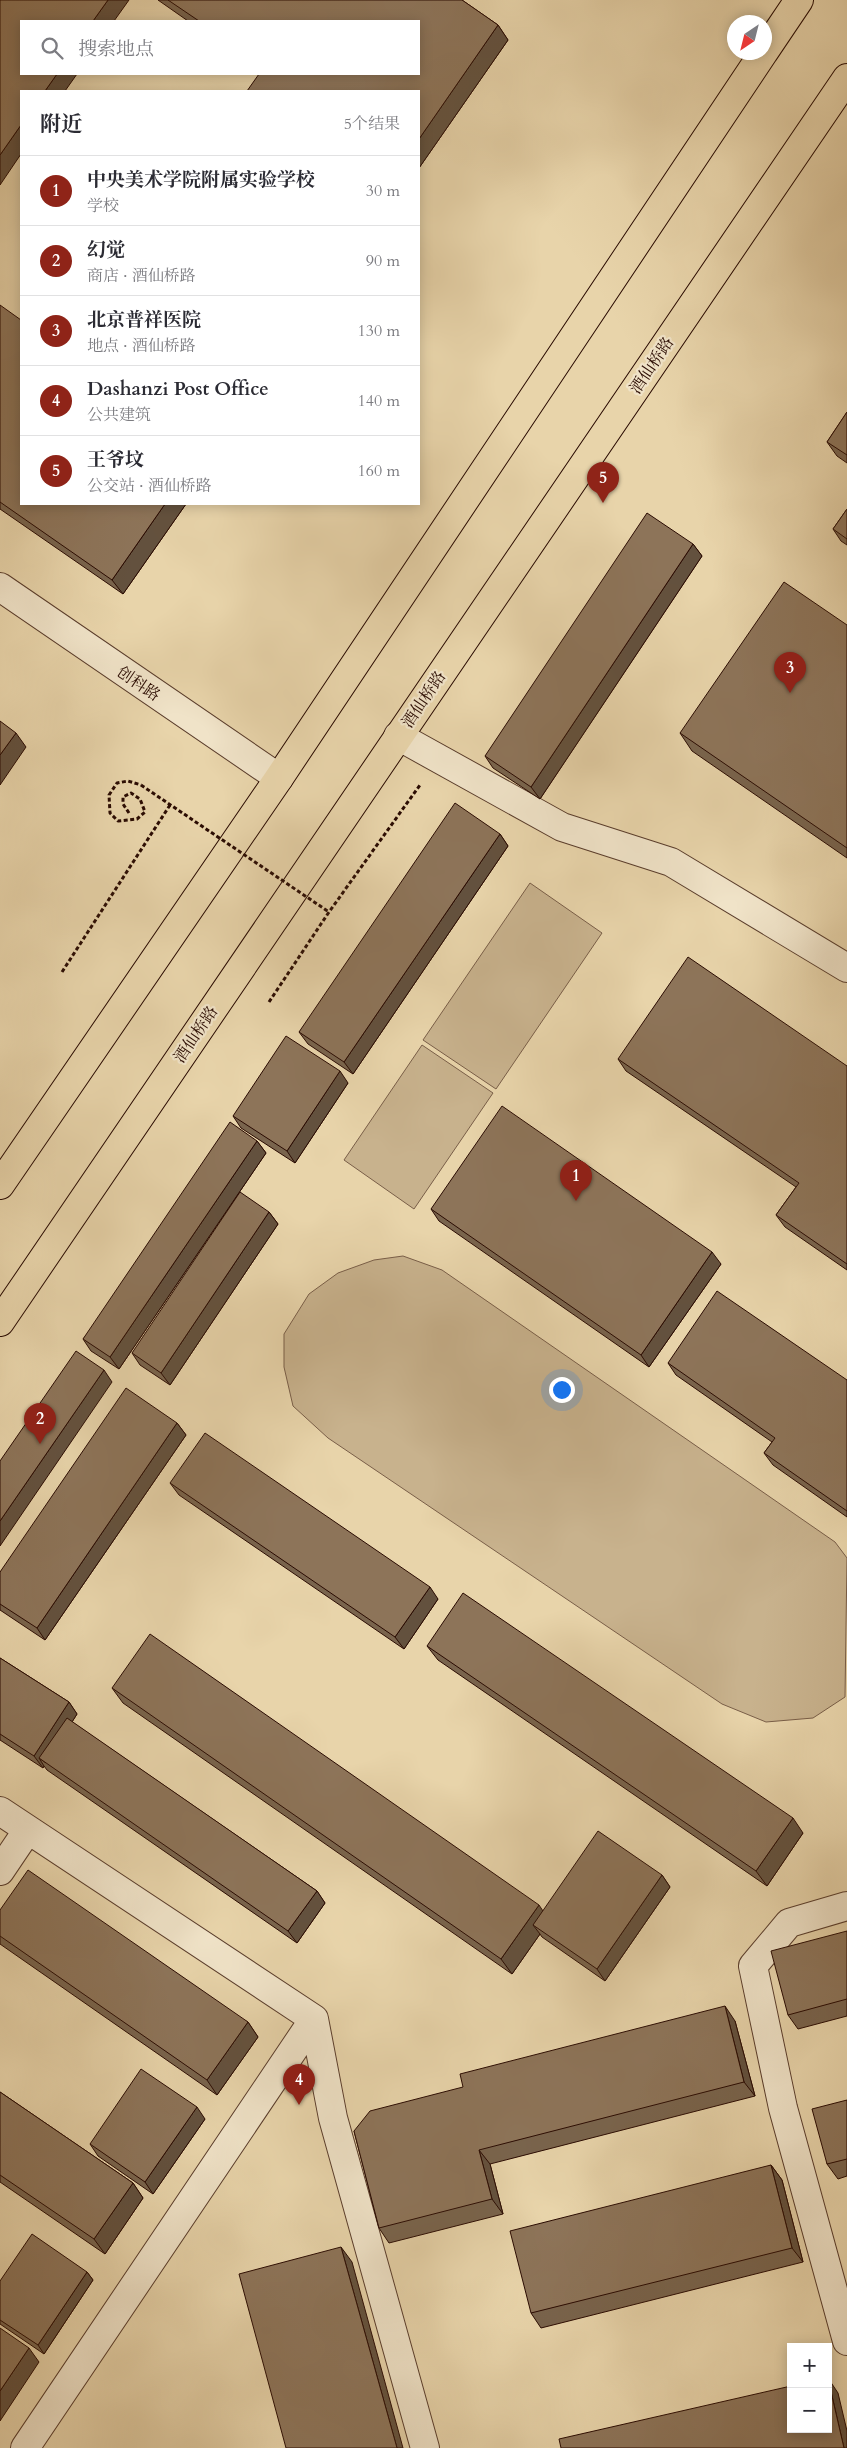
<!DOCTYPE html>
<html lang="zh">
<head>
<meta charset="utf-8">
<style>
	body { margin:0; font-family:Cardo,"Noto Serif SC",serif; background:#f7f7f7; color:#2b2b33 }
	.controls { position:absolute; right:15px; bottom:15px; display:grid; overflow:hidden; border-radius:0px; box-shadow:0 2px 12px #0003 }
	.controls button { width:45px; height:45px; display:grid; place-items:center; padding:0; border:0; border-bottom:1px solid #e1e1e2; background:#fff; color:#2b2b33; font:25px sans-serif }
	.compass { position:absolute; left:727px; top:15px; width:45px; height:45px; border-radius:50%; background:#fff; box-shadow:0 2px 12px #0003; rotate:215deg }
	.you { position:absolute; left:561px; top:1389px; width:18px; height:18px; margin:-12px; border:4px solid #fff; border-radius:50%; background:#1a73e8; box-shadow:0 0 0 8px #1a73e833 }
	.badge { display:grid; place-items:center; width:32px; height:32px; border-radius:50%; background:#8f2418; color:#fff; font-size:16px; font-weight:700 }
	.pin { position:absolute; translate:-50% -41px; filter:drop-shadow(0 1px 2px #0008) }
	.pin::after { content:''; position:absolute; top:26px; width:18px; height:15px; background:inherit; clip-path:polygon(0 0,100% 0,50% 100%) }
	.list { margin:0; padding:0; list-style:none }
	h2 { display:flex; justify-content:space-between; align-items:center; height:65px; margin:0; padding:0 20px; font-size:21px }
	h2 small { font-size:16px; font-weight:400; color:#7c7c81 }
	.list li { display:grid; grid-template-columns:32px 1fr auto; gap:15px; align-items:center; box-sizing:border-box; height:70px; padding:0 20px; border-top:1px solid #e1e1e2 }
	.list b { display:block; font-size:19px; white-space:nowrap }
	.list p { margin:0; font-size:16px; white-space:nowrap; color:#7c7c81 }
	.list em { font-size:16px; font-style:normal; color:#7c7c81 }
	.icon { flex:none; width:28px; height:28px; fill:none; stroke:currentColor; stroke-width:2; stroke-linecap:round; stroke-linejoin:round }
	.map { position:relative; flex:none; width:847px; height:2448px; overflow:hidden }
	.search { position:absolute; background:#fff; box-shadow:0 2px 12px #0003; left:20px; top:20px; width:400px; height:55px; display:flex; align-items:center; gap:12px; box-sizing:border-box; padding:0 18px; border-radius:0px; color:#7c7c81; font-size:19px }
	.panel { position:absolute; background:#fff; box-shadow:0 2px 12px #0003; left:20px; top:90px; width:400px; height:415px; border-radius:0px }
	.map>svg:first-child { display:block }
</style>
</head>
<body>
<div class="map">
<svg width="847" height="2448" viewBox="0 0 847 2448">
	<rect width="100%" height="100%" fill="#e8d4aa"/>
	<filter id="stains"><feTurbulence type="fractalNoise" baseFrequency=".004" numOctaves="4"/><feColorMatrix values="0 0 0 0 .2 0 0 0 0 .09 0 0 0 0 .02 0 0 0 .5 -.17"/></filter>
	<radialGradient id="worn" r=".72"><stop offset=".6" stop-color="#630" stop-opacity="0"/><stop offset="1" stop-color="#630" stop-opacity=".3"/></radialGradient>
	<path fill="#c8b28d" stroke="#795e48" d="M 530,883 L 602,933 L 496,1089 L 423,1040 Z
		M 422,1045 L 493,1093 L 414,1209 L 344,1160 Z
		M 403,1256 L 442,1270 L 835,1542 L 847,1558 L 845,1697 L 813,1718 L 766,1722 L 722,1704 L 328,1438 L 293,1406 L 284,1367 L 284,1334 L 309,1294 L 338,1273 L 374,1260 Z"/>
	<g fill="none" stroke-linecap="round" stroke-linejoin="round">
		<defs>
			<path id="minor" d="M 0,587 L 279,778
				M 398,736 L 562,827 L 671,862 L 847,968
				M 0,1811 L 314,2019 L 333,2118 L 425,2448
				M 0,1871 L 27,1831
				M 847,1906 L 789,1923 L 753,1966 L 783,2108 L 847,2341
				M 25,2448 L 314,2019"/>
			<path id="major" d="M 764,52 L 799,0
				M 0,1185 L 279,778 L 764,52
				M 0,1322 L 847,78"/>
		</defs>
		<use href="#minor" stroke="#5a3d2c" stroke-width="30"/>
		<use href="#major" stroke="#2a0b02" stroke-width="30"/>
		<path stroke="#2a0b02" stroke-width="3" stroke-dasharray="4 2.5" stroke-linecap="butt" d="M 129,813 L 123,804 L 123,797 L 131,793 L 140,799 L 145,812 L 137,819 L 118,821 L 110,813 L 109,795 L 117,783 L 128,781 L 141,785
			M 62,972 L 170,805
			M 269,1002 L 329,912 L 420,785"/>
		<use href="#minor" stroke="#f0e3c8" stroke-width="28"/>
		<use href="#major" stroke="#e8d4aa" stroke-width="28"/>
		<path stroke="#2a0b02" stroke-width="3" stroke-dasharray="4 2.5" stroke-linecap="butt" d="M 141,785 L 329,912"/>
	</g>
	<path fill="#79644d" stroke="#2a0b02" d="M 158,0 L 462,0 L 498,25 L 508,40 L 419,168 L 419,21 L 188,21 Z
		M 0,305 L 21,504 L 186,504 L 123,594 L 0,509 Z
		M 847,412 L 847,463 L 837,456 L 827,442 Z
		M 847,509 L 847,545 L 841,541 L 833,529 Z
		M 693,544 L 702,556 L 540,799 L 493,768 L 485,756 Z
		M 847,625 L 847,858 L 692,751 L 680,733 Z
		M 500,834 L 508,846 L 353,1074 L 308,1044 L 299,1032 Z
		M 618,1059 L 847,1066 L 847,1270 L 785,1227 L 776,1215 L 796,1187 L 626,1071 Z
		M 348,1083 L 295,1163 L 241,1128 L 233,1116 Z
		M 257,1141 L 266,1153 L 119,1369 L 91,1351 L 83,1339 Z
		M 431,1209 L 721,1264 L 649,1367 L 439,1221 Z
		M 269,1212 L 278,1224 L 170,1385 L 140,1365 L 132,1353 Z
		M 668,1363 L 847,1380 L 847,1517 L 773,1465 L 764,1453 L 772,1442 L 676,1375 Z
		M 177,1423 L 186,1435 L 45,1640 L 0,1610 L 0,1572 Z
		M 170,1483 L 438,1599 L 404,1649 L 179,1495 Z
		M 427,1646 L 803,1833 L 767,1886 L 438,1660 Z
		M 0,1658 L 69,1702 L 77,1714 L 72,1722 L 317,1891 L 325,1903 L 297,1943 L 47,1770 L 44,1766 L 43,1768 L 0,1740 Z
		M 112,1688 L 543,1911 L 662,1875 L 670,1887 L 605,1981 L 542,1937 L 540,1934 L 512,1974 L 123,1703 Z
		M 0,1910 L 248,2022 L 258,2037 L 217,2095 L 0,1944 Z
		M 847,1931 L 847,2016 L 798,2029 L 788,2015 Z
		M 735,2021 L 755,2096 L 490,2164 L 503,2214 L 389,2243 L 379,2228 L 354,2131 Z
		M 0,2092 L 133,2183 L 143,2198 L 105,2254 L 0,2182 Z
		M 847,2100 L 847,2176 L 838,2179 L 827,2164 Z
		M 205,2119 L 153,2194 L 98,2156 L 90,2144 Z
		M 771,2165 L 782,2180 L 803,2262 L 541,2328 L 531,2313 Z
		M 87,2272 L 93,2280 L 44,2354 L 0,2324 L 0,2281 Z"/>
	<path fill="#63513e" stroke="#2a0b02" d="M 108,0 L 129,0 L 114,21 L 93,21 Z
		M 498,25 L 508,40 L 419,168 L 419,139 Z
		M 57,74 L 77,74 L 65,91 L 45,91 Z
		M 21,125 L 21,154 L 0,185 L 0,155 Z
		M 165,504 L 186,504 L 123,594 L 112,580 Z
		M 693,544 L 702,556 L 540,799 L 531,787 Z
		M 16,733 L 26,747 L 0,785 L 0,755 Z
		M 500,834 L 508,846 L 353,1074 L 344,1062 Z
		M 340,1071 L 348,1083 L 295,1163 L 287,1151 Z
		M 257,1141 L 266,1153 L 119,1369 L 110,1357 Z
		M 269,1212 L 278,1224 L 170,1385 L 161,1373 Z
		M 712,1252 L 721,1264 L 649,1367 L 641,1355 Z
		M 104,1370 L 112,1382 L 0,1546 L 0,1521 Z
		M 177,1423 L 186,1435 L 45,1640 L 37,1628 Z
		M 430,1587 L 438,1599 L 404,1649 L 395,1637 Z
		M 69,1702 L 77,1714 L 46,1763 L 39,1758 L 44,1766 L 43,1768 L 34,1756 Z
		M 793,1818 L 803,1833 L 767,1886 L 756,1871 Z
		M 662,1875 L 670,1887 L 605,1981 L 597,1969 Z
		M 317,1891 L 325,1903 L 297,1943 L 288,1931 Z
		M 539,1905 L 549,1920 L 533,1925 L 540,1934 L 512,1974 L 501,1959 Z
		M 725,2006 L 735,2021 L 755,2096 L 744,2082 Z
		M 248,2022 L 258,2037 L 217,2095 L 207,2080 Z
		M 197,2107 L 205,2119 L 153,2194 L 145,2182 Z
		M 479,2150 L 490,2164 L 503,2214 L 492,2199 Z
		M 771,2165 L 782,2180 L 803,2262 L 792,2248 Z
		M 133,2183 L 143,2198 L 105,2254 L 94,2239 Z
		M 341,2247 L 352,2262 L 403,2448 L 397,2448 Z
		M 87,2272 L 93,2280 L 44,2354 L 38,2345 Z
		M 29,2348 L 39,2362 L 0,2421 L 0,2391 Z
		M 828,2378 L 838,2393 L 847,2431 L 847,2448 L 844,2448 Z"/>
	<path fill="#8d7459" stroke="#2a0b02" d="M 0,0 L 108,0 L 93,21 L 21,21 L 21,74 L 57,74 L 45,91 L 21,91 L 21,125 L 0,155 Z
		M 168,0 L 462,0 L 498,25 L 419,139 L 419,91 L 247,91 L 259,74 L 419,74 L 419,21 L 199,21 Z
		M 0,305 L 21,320 L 21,504 L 165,504 L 112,580 L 0,502 Z
		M 847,412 L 847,455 L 827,442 Z
		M 847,509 L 847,539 L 833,529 Z
		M 647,513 L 693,544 L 531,787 L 485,756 Z
		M 784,582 L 847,625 L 847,848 L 680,733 Z
		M 0,721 L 16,733 L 0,755 Z
		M 455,803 L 500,834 L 344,1062 L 299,1032 Z
		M 688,957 L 847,1066 L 847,1264 L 776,1215 L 799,1183 L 618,1059 Z
		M 286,1036 L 340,1071 L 287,1151 L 233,1116 Z
		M 502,1106 L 712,1252 L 641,1355 L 431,1209 Z
		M 230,1122 L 257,1141 L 110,1357 L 83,1339 Z
		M 240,1192 L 269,1212 L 161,1373 L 132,1353 Z
		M 717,1291 L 847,1380 L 847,1511 L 764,1453 L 775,1438 L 668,1363 Z
		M 76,1351 L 104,1370 L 0,1521 L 0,1461 Z
		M 126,1388 L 177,1423 L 37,1628 L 0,1604 L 0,1572 Z
		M 205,1433 L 430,1587 L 395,1637 L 170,1483 Z
		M 463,1593 L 793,1818 L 756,1871 L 427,1646 Z
		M 150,1634 L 539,1905 L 501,1959 L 112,1688 Z
		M 0,1658 L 69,1702 L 34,1756 L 0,1734 Z
		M 67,1718 L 317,1891 L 288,1931 L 39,1758 Z
		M 598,1831 L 662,1875 L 597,1969 L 533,1925 Z
		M 28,1870 L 248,2022 L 207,2080 L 0,1936 L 0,1910 Z
		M 847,1931 L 847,1999 L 788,2015 L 771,1951 Z
		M 725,2006 L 744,2082 L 479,2150 L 492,2199 L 379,2228 L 354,2131 L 370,2111 L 463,2087 L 460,2074 Z
		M 141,2069 L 197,2107 L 145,2182 L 90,2144 Z
		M 0,2092 L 133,2183 L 94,2239 L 0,2175 Z
		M 847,2100 L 847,2159 L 827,2164 L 812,2109 Z
		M 771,2165 L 792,2248 L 531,2313 L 510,2231 Z
		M 32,2234 L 87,2272 L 38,2345 L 0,2320 L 0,2281 Z
		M 341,2247 L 397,2448 L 286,2448 L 239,2274 Z
		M 0,2328 L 29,2348 L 0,2391 Z
		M 828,2379 L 844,2448 L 561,2448 L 559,2439 L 791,2386 L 791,2429 L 828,2429 Z"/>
	<g text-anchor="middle" stroke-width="4.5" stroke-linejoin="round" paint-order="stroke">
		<g font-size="16" fill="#2a0b02" stroke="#f0e3c8">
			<text transform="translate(651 365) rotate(-56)" y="6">酒仙桥路</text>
			<text transform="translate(139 683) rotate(34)" y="6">创科路</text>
			<text transform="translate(423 699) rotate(-56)" y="6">酒仙桥路</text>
			<text transform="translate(195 1034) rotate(-56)" y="6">酒仙桥路</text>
		</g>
	</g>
	<rect width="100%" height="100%" filter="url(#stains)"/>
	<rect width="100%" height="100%" fill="url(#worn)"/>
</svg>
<div class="controls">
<button>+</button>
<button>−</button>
</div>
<svg class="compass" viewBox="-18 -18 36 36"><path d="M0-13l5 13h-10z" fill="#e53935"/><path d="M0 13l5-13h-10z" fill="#7c7c81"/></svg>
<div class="you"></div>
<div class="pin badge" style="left:576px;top:1201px">1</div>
<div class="pin badge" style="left:40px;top:1444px">2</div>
<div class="pin badge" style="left:790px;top:693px">3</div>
<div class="pin badge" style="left:299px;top:2105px">4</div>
<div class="pin badge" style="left:603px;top:503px">5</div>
<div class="search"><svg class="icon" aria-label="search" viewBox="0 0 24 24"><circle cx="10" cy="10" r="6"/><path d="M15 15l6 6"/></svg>搜索地点</div>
<section class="panel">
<h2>附近<small>5个结果</small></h2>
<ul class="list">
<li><span class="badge">1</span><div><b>中央美术学院附属实验学校</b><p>学校</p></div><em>30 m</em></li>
<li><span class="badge">2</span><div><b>幻觉</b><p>商店 · 酒仙桥路</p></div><em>90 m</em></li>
<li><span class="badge">3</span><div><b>北京普祥医院</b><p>地点 · 酒仙桥路</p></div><em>130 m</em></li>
<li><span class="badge">4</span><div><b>Dashanzi Post Office</b><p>公共建筑</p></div><em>140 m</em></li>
<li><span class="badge">5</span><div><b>王爷坟</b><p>公交站 · 酒仙桥路</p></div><em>160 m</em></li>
</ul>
</section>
</div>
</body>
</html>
